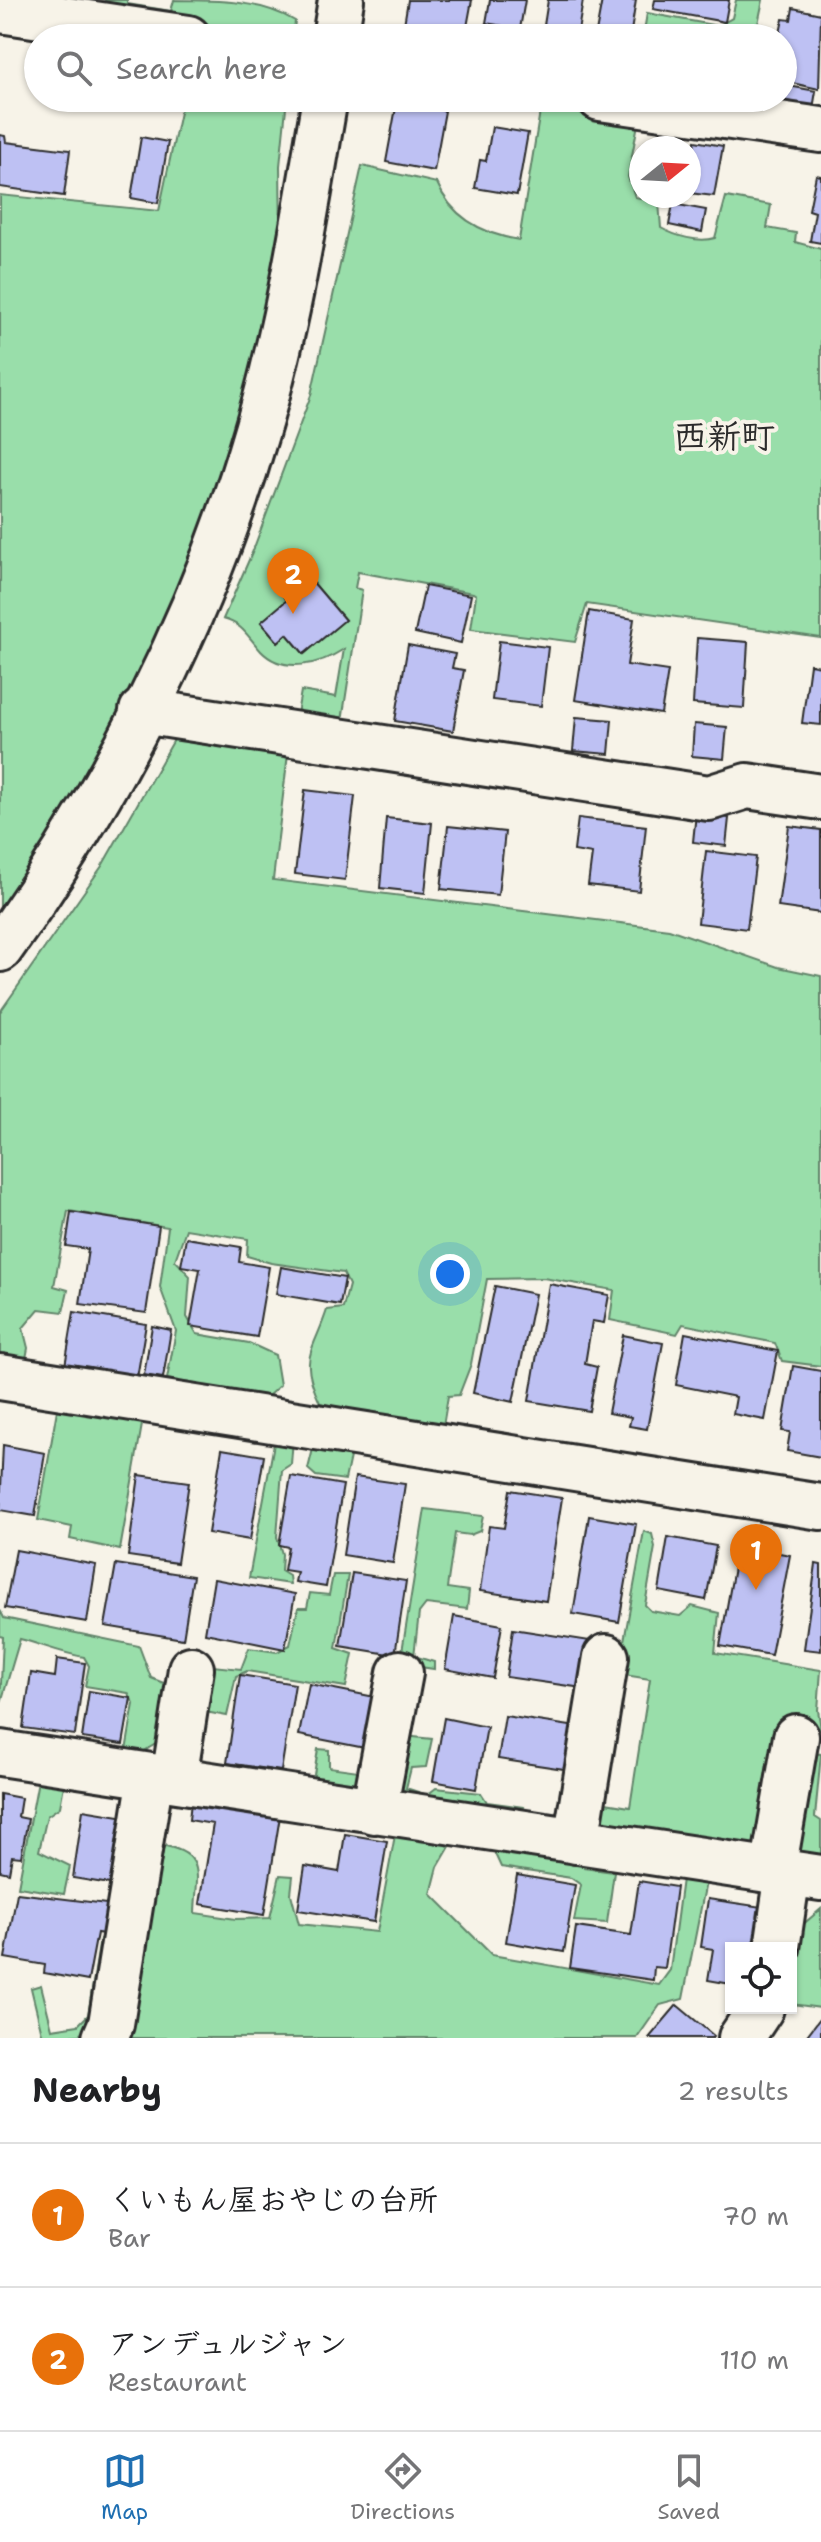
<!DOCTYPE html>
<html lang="en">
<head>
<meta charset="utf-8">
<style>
	body { margin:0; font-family:"Shantell Sans","Klee One",sans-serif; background:#f2f2f2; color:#202124 }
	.controls { position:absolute; right:24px; bottom:24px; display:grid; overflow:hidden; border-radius:0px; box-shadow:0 2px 6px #0004 }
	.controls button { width:72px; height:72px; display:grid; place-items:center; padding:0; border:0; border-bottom:2px solid #e0e0e0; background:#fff; color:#202124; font:40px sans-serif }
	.compass { position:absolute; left:629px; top:136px; width:72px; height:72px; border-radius:50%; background:#fff; box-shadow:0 2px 6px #0004; rotate:72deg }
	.you { position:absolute; left:450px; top:1274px; width:28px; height:28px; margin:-20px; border:6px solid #fff; border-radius:50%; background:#1a73e8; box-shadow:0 0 0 12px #1a73e833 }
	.badge { display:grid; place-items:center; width:52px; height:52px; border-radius:50%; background:#1f6fb2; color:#fff; font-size:26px; font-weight:700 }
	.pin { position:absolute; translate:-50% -66px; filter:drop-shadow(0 2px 4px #0008) }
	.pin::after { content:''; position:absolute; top:42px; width:28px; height:24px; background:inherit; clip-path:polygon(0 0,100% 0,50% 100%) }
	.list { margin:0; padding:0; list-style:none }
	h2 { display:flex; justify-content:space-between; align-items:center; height:104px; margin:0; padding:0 32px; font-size:34px }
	h2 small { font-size:26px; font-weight:400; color:#757577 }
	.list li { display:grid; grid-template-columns:52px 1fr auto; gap:24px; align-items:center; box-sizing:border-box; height:144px; padding:0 32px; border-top:2px solid #e0e0e0 }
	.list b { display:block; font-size:30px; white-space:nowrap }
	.list p { margin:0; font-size:26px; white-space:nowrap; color:#757577 }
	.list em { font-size:26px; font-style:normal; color:#757577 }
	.icon { flex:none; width:44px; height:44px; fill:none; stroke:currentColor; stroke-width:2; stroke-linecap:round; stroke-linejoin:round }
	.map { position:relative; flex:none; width:821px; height:2038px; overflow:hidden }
	.search { position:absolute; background:#fff; box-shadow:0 2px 6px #0004; left:24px; right:24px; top:24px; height:88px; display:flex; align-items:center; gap:20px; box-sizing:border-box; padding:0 28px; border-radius:44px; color:#757577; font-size:30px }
	.sheet { height:392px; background:#fff }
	nav { display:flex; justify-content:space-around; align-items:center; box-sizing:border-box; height:112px; border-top:2px solid #e0e0e0; background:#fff; font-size:22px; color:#757577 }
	nav a { display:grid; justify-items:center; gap:4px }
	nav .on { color:#1f6fb2 }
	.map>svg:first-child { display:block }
</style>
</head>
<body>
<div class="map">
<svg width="821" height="2038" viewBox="0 0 821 2038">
	<rect width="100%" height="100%" fill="#f7f3e8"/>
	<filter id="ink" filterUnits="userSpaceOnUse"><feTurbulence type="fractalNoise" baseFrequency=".0125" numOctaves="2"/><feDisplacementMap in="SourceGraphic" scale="16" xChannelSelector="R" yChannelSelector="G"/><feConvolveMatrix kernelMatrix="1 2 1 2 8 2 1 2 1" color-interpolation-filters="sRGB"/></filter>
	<g filter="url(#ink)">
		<path fill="#99deaa" stroke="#62846a" stroke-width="2" fill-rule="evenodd" d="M 105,0 L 127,0 L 127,4 L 171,11 L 174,0 C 214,0 262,0 295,21 L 293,38 L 196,38 L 103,10 Z
			M 736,0 L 763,0 L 755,38 L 643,38 L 647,13 L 718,26 L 732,18 Z
			M 183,98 L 287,98 L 280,166 L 281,235 L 252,396 L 148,674 L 68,816 L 0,909 L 0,195 L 159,211 Z
			M 542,99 L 640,113 L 628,177 L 635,197 L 659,202 L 661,228 C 675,236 699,243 715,238 L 726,197 L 771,205 L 767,228 L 796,233 L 795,242 L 821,249 L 821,638 L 587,604 L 575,642 L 471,629 L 476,595 L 473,593 L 358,572 L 355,588 L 362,590 L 342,721 L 297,714 L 301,691 L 336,697 L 344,649 C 321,664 284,675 261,651 C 247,636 243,624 223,619 L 252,553 L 311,395 L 362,166 L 437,183 C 452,218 483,234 519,240 ZM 300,567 L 345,620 L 304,654 L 287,634 L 278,642 L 261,622 L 287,600 L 276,587 Z
			M 175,738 L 289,745 L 273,880 L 669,929 L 778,967 L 821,976 L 821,1366 L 782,1361 L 775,1343 L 683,1324 L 677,1334 L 610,1320 L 614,1290 L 543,1278 L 487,1279 L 471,1364 L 459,1395 L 448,1396 L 443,1426 L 333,1406 L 320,1403 C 298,1357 313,1353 327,1310 L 343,1308 L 349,1285 L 343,1273 L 271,1263 L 247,1256 L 248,1239 L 186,1229 L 175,1260 L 190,1276 L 187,1317 L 197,1334 L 249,1343 L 275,1355 L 280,1385 L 267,1397 L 167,1379 L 176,1331 L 160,1287 L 168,1227 L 68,1211 L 54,1286 L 68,1290 L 63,1312 L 39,1309 L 23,1328 L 28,1348 L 25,1364 L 0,1360 L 0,1012 L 102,866 Z
			M 58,1404 L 143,1419 L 120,1550 L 70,1539 L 72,1527 L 38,1520 Z
			M 275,1438 L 293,1439 L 291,1464 L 282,1470 L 277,1537 L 282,1554 L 281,1571 L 289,1576 L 290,1584 L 249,1578 Z
			M 314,1445 L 351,1452 L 345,1480 L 316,1476 L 308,1469 Z
			M 425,1509 L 483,1516 L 480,1531 L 470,1535 L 455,1533 L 447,1588 L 469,1591 L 467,1609 L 426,1604 L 419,1613 L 414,1656 L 434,1662 L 434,1669 L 400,1664 Z
			M 644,1531 L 652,1534 L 655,1547 L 645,1605 L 651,1611 L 680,1616 L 692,1606 L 719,1613 L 715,1653 L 821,1670 L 818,1710 L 821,1729 L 785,1724 L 768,1837 L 753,1845 L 608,1825 L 598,1811 L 599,1802 L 630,1807 L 650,1679 L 618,1674 Z
			M 333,1575 L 348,1575 L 336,1648 L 353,1654 L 346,1687 L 247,1671 L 236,1676 L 227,1716 L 205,1712 L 213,1666 L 241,1669 L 249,1648 L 277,1652 L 290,1645 L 298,1608 L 307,1608 L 310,1593 L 329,1595 Z
			M 0,1610 L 4,1618 L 139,1646 L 151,1678 L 171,1686 L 162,1740 L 141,1753 L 126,1751 L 134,1704 L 128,1693 L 85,1686 L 89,1666 L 84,1657 C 61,1653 43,1645 20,1639 L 0,1706 L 3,1637 L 0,1636 Z
			M 404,1736 L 432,1739 L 426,1767 L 411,1768 L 406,1788 L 427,1795 L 436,1788 L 481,1793 L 487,1802 L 524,1807 L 522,1816 L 402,1798 L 396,1788 Z
			M 318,1749 L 329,1750 L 329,1767 L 358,1771 L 364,1753 L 367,1780 L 355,1788 L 313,1781 Z
			M 810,1753 L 821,1754 L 815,1817 L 821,1821 L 821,1860 L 805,1858 L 794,1842 Z
			M 39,1775 L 65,1780 L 60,1807 L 47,1816 L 39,1851 L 70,1866 L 64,1894 L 18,1887 Z
			M 395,1835 L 452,1843 L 438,1867 L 431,1894 L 492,1955 L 659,1985 L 670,1970 L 683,1871 L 707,1877 L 683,1999 L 660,2005 L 637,2038 L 124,2038 L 159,1845 C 208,1852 196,1875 195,1913 L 236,1919 L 270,1918 L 280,1875 L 293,1876 L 291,1894 L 299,1924 L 377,1932 Z
			M 496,1844 L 584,1852 L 584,1868 L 614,1872 L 607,1923 L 574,1921 L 581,1885 L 571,1878 L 501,1867 L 495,1854 Z
			M 821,1909 L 821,2008 L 791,2004 L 793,1933 Z
			M 100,1939 L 109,1940 L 98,2018 L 80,2035 L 43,2038 L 31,1988 L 41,1985 L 52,2029 L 78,2025 L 88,2015 Z"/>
		<path fill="#bec1f3" stroke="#2b2b2b" stroke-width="2" d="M 408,0 L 472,0 L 465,38 L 402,37 Z
			M 490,0 L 525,0 L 520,29 L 486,23 Z
			M 548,0 L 583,0 L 577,38 L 542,38 Z
			M 602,0 L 636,0 L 630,38 L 595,38 Z
			M 655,0 L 729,0 L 725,22 L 653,9 Z
			M 793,8 L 821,14 L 819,89 L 783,81 L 783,38 L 779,38 L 783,19 L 791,20 Z
			M 783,85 L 816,91 L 813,109 L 773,102 L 773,98 L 783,98 Z
			M 397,102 L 445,111 L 434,171 L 386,162 Z
			M 492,127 L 528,133 L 517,195 L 475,188 L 480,160 L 486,161 Z
			M 0,135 L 5,136 L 6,142 L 70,150 L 64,196 L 0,187 Z
			M 141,137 L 168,142 L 158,203 L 131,198 Z
			M 695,141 L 723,146 L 714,196 L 689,193 L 689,159 L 692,159 Z
			M 816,175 L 821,176 L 821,243 L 810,241 L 815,212 L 809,210 Z
			M 673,204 L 706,210 L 702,232 L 669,225 Z
			M 300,567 L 345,620 L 304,654 L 287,634 L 278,642 L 261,622 L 287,600 L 276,587 Z
			M 425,586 L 471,595 L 461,643 L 415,633 Z
			M 589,611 L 634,619 L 627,665 L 668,671 L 661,714 L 575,700 Z
			M 697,638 L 748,642 L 744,708 L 693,704 Z
			M 499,641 L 548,647 L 541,706 L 492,700 Z
			M 408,645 L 455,654 L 452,668 L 464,670 L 453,731 L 395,721 Z
			M 810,664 L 821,666 L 821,725 L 802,723 Z
			M 576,717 L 612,720 L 609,754 L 573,751 Z
			M 694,724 L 727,727 L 724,759 L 692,756 Z
			M 305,790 L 355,796 L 345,880 L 295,874 Z
			M 696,813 L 729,818 L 726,846 L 693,842 Z
			M 386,818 L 432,823 L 425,893 L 380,888 Z
			M 578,818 L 646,826 L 639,891 L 588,885 L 592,854 L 574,851 Z
			M 448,826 L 505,832 L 498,895 L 441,889 Z
			M 789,826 L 821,830 L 821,913 L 778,907 Z
			M 706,851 L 756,857 L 747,929 L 698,923 Z
			M 71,1212 L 159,1226 L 146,1313 L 80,1304 L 88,1249 L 66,1246 Z
			M 186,1238 L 241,1247 L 239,1262 L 269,1267 L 257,1337 L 190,1326 L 200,1269 L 181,1266 Z
			M 281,1267 L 345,1278 L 340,1305 L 276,1294 Z
			M 549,1284 L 609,1295 L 604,1323 L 592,1321 L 585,1364 L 597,1367 L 589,1411 L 529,1401 Z
			M 495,1286 L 535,1294 L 513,1402 L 473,1393 Z
			M 74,1312 L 146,1324 L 137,1378 L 65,1366 Z
			M 152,1326 L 171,1330 L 163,1378 L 144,1375 Z
			M 685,1333 L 778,1351 L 765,1420 L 733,1414 L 736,1397 L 676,1385 Z
			M 623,1335 L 663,1343 L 647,1429 L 629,1426 L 631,1417 L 608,1413 Z
			M 793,1366 L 821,1371 L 821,1457 L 787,1451 L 790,1432 L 782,1431 Z
			M 3,1445 L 45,1453 L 35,1516 L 0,1510 Z
			M 222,1449 L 264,1456 L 250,1540 L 208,1533 Z
			M 139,1475 L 189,1482 L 177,1563 L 128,1556 Z
			M 291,1476 L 343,1485 L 326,1587 L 295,1582 L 297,1572 L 284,1570 L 288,1547 L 279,1545 Z
			M 355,1477 L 405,1484 L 393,1563 L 343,1555 Z
			M 510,1490 L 562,1498 L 546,1601 L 480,1591 L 489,1526 L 504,1528 Z
			M 589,1516 L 636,1524 L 619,1622 L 573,1614 Z
			M 668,1537 L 716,1546 L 706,1600 L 659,1591 Z
			M 738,1545 L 790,1555 L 771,1655 L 720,1646 Z
			M 16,1550 L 96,1565 L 87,1622 L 5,1608 Z
			M 116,1564 L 193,1576 L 183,1639 L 105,1626 Z
			M 816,1564 L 821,1565 L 821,1651 L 804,1649 Z
			M 352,1573 L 406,1581 L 395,1655 L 340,1646 Z
			M 214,1579 L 295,1594 L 285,1649 L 205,1633 Z
			M 454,1616 L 502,1625 L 493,1678 L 445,1669 Z
			M 513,1629 L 590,1641 L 583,1688 L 506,1677 Z
			M 57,1659 L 85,1663 L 75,1735 L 23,1728 L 31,1673 L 55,1677 Z
			M 240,1675 L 295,1684 L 281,1771 L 227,1763 Z
			M 309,1684 L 375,1697 L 365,1748 L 299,1735 Z
			M 89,1691 L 131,1698 L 123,1744 L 82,1738 Z
			M 505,1716 L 577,1727 L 571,1770 L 498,1759 Z
			M 444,1718 L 487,1727 L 476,1789 L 433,1781 Z
			M 0,1794 L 21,1798 L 18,1817 L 28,1819 L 21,1857 L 12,1856 L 9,1873 L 0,1871 Z
			M 191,1802 L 280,1816 L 264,1915 L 200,1904 L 213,1824 L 189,1820 Z
			M 83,1810 L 126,1817 L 116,1885 L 73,1878 Z
			M 345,1834 L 387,1841 L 374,1922 L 298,1910 L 305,1866 L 339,1872 Z
			M 517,1875 L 575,1885 L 564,1952 L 506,1942 Z
			M 639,1881 L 676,1887 L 665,1968 L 654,1967 L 653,1980 L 570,1968 L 576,1927 L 631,1935 Z
			M 17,1893 L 115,1905 L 110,1935 L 97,1933 L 88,1981 L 44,1973 L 45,1965 L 5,1958 Z
			M 708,1899 L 762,1907 L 756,1948 L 731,1948 L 731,1984 L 708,1980 L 713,1949 L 701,1947 Z
			M 677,2005 L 714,2036 L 713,2038 L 649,2038 Z
			M 821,2017 L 821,2038 L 805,2038 Z"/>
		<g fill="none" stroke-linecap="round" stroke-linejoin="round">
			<defs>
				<path id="minor" d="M 0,10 L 188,38
					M 335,38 L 341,0
					M 600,98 L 821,130
					M 142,711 L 709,798 L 747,786 L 821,797
					M 0,949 C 111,794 204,614 257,430 C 289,322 306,209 325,98
					M 0,1377 L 821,1507
					M 0,1753 L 821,1878
					M 174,1779 L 191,1669
					M 374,1811 L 400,1673
					M 576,1841 L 606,1657
					M 773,1871 L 796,1737
					M 777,1948 L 788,1873
					M 105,2038 L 111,2024 L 151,1776
					M 741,2038 L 761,2008"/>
			</defs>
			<use href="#minor" stroke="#2b2b2b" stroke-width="50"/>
			<use href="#minor" stroke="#f7f3e8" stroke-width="44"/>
		</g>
	</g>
	<g text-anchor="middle" stroke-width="8" stroke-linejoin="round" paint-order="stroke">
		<g font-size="34" font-weight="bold" fill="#2b2b2b" stroke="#f7f3e8">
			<text x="724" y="448">西新町</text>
		</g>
	</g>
</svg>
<div class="controls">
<button><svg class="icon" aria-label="locate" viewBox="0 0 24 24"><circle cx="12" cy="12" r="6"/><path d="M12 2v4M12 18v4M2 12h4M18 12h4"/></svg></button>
</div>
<svg class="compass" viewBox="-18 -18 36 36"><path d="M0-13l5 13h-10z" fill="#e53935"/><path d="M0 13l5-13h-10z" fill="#757577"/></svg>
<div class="you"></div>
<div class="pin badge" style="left:756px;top:1590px;background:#e8710a">1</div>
<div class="pin badge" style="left:293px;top:614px;background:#e8710a">2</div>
<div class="search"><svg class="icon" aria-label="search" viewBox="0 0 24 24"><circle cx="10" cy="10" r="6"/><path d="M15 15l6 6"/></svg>Search here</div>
</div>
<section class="sheet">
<h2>Nearby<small>2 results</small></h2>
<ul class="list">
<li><span class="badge" style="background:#e8710a">1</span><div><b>くいもん屋おやじの台所</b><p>Bar</p></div><em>70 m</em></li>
<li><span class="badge" style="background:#e8710a">2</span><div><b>アンデュルジャン</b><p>Restaurant</p></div><em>110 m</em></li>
</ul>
</section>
<nav>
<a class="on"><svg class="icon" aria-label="map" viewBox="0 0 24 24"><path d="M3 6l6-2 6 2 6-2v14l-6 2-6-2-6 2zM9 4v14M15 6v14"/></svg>Map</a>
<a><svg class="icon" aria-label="directions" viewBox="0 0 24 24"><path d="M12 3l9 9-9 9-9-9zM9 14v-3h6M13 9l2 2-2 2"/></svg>Directions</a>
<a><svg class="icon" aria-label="saved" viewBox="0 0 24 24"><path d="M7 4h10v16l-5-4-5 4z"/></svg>Saved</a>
</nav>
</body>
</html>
